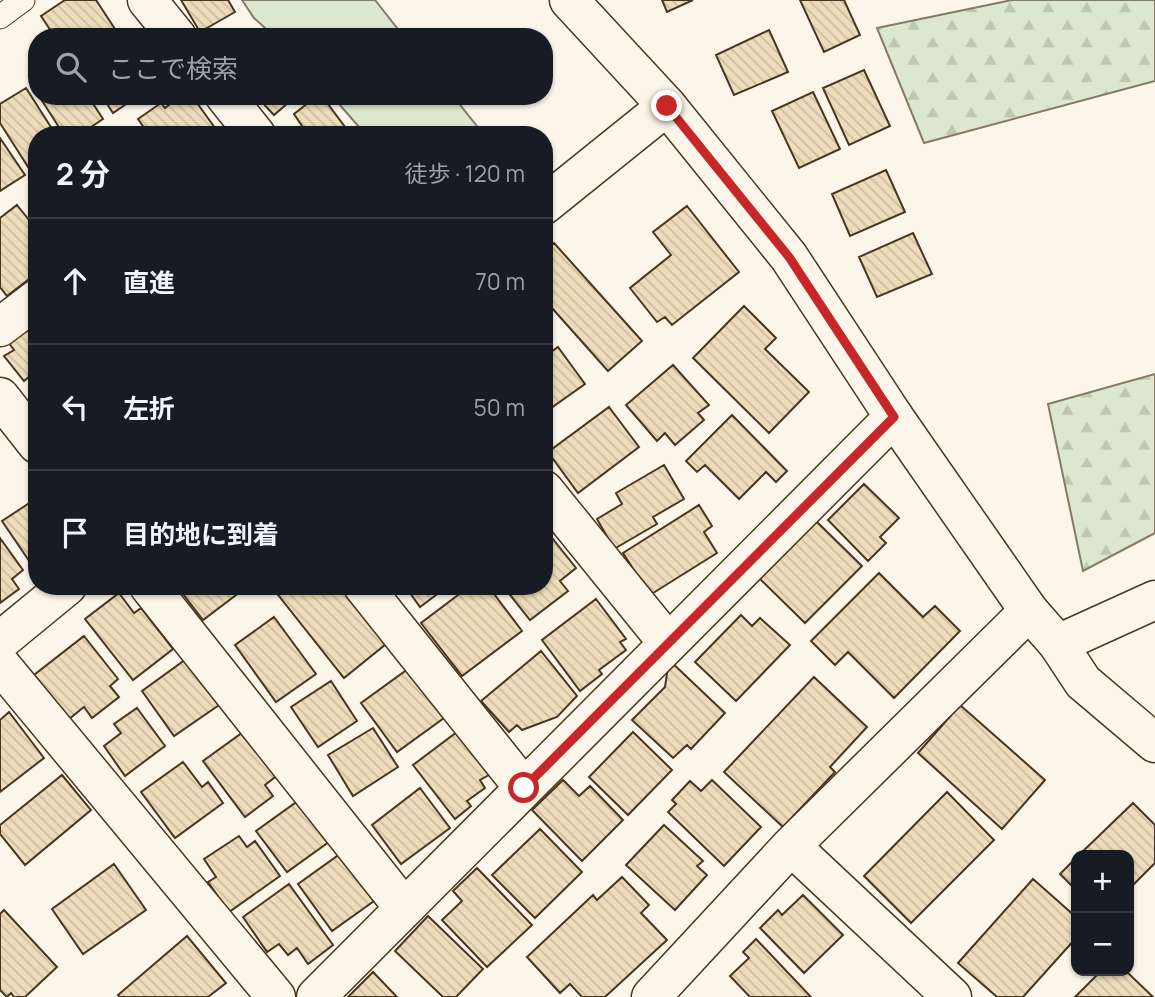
<!DOCTYPE html>
<html lang="ja">
<head>
<meta charset="utf-8">
<style>
	body { margin:0; font-family:Manrope,"Noto Sans JP",sans-serif; background:#20242c; color:#f1f3f6 }
	.controls { position:absolute; right:21px; bottom:21px; display:grid; overflow:hidden; border-radius:14px; box-shadow:0 2px 5px #0004 }
	.controls button { width:63px; height:63px; display:grid; place-items:center; padding:0; border:0; border-bottom:2px solid #363941; background:#171b24; color:#f1f3f6; font:35px sans-serif }
	.stop { position:absolute; width:21px; height:21px; margin:-16px; border:5px solid #c62828; border-radius:50%; background:#fff }
	.stop.end { background:#c62828; border-color:#fff; box-shadow:0 2px 7px #0008 }
	.list { margin:0; padding:0; list-style:none }
	h2 { display:flex; justify-content:space-between; align-items:center; height:91px; margin:0; padding:0 28px; font-size:30px }
	h2 small { font-size:23px; font-weight:400; color:#9ea1a6 }
	.list li { display:grid; grid-template-columns:46px 1fr auto; gap:21px; align-items:center; box-sizing:border-box; height:126px; padding:0 28px; border-top:2px solid #363941 }
	.list b { display:block; font-size:26px; white-space:nowrap }
	.list em { font-size:23px; font-style:normal; color:#9ea1a6 }
	.icon { flex:none; width:38px; height:38px; fill:none; stroke:currentColor; stroke-width:2; stroke-linecap:round; stroke-linejoin:round }
	.map { position:relative; flex:none; width:1155px; height:997px; overflow:hidden }
	.search { position:absolute; background:#171b24; box-shadow:0 2px 5px #0004; left:28px; top:28px; width:525px; height:77px; display:flex; align-items:center; gap:18px; box-sizing:border-box; padding:0 24px; border-radius:28px; color:#9ea1a6; font-size:26px }
	.panel { position:absolute; background:#171b24; box-shadow:0 2px 5px #0004; left:28px; top:126px; width:525px; height:469px; border-radius:28px }
	.map>svg:first-child { display:block }
</style>
</head>
<body>
<div class="map">
<svg width="1155" height="997" viewBox="0 0 1155 997">
	<defs>
		<pattern id="forest-firs" width="22" height="20" patternUnits="userSpaceOnUse" patternTransform="scale(1.75)"><rect width="22" height="20" fill="#dce7d0"/><path d="M5 1l3.5 6h-7zM16 11l3.5 6h-7z" fill="#bec7b2"/></pattern>
		<pattern id="building-back-hatch" width="6" height="6" patternUnits="userSpaceOnUse" patternTransform="scale(1.75)"><rect width="6" height="6" fill="#ecdcbc"/><path d="M-1 5l2 2M0 0l6 6M5-1l2 2" fill="none" stroke="#ccbda1"/></pattern>
	</defs>
	<rect width="100%" height="100%" fill="#fbf6e9"/>
	<path fill="#dce7d0" stroke="#887966" stroke-width="2" d="M 242,0 L 375,0 L 404,37 L 275,37 L 254,18 Z
		M 332,96 L 453,96 L 484,135 L 366,135 Z"/>
	<path fill="url(#forest-firs)" stroke="#887966" stroke-width="2" d="M 1012,0 L 1155,0 L 1155,81 L 924,143 L 877,28 Z
		M 1155,374 L 1155,533 L 1083,571 L 1048,404 Z"/>
	<path fill="url(#building-back-hatch)" stroke="#4a3520" stroke-width="2" d="M 65,0 L 96,0 L 115,29 L 104,37 L 55,37 L 41,16 Z
		M 181,0 L 228,0 L 235,12 L 200,32 Z
		M 662,0 L 693,0 L 667,12 Z
		M 800,0 L 844,0 L 860,35 L 824,52 Z
		M 769,30 L 788,72 L 734,95 L 716,55 Z
		M 864,70 L 890,126 L 849,145 L 823,88 Z
		M 26,88 L 56,135 L 37,135 L 37,165 L 30,170 L 0,123 L 0,104 Z
		M 813,92 L 840,149 L 799,168 L 772,111 Z
		M 39,96 L 88,96 L 103,119 L 79,135 L 64,135 Z
		M 102,96 L 138,96 L 113,113 Z
		M 180,96 L 192,96 L 215,128 L 206,135 L 149,135 L 138,119 L 161,103 L 165,108 Z
		M 256,96 L 296,96 L 274,115 Z
		M 317,96 L 322,96 L 351,135 L 308,135 L 294,114 Z
		M 0,138 L 25,175 L 0,191 Z
		M 886,170 L 905,212 L 850,236 L 832,194 Z
		M 17,205 L 37,230 L 37,273 L 7,296 L 0,287 L 0,218 Z
		M 687,206 L 739,272 L 672,325 L 665,317 L 657,322 L 630,288 L 671,255 L 653,232 Z
		M 913,233 L 932,274 L 877,297 L 859,257 Z
		M 554,243 L 642,341 L 608,371 L 544,299 L 544,251 Z
		M 744,306 L 776,338 L 765,349 L 809,392 L 769,433 L 693,358 Z
		M 37,327 L 37,385 L 30,376 L 24,381 L 4,356 L 14,350 L 8,342 L 26,328 L 30,333 Z
		M 558,347 L 585,384 L 544,413 L 544,357 Z
		M 673,365 L 709,405 L 698,413 L 704,420 L 675,445 L 665,433 L 657,441 L 626,405 Z
		M 609,407 L 639,447 L 578,493 L 548,452 Z
		M 732,415 L 787,471 L 776,482 L 766,472 L 739,499 L 705,465 L 697,472 L 686,461 Z
		M 664,465 L 684,499 L 653,517 L 657,524 L 614,549 L 597,519 L 622,504 L 616,493 Z
		M 864,484 L 899,518 L 880,537 L 886,543 L 868,561 L 828,520 Z
		M 37,498 L 37,571 L 36,571 L 2,521 Z
		M 699,505 L 712,526 L 704,532 L 717,553 L 650,595 L 623,553 Z
		M 816,521 L 862,566 L 805,623 L 759,578 Z
		M 549,534 L 576,568 L 560,581 L 568,591 L 530,620 L 503,586 L 544,586 L 544,537 Z
		M 0,538 L 23,570 L 12,579 L 19,589 L 0,603 Z
		M 879,573 L 923,617 L 935,606 L 960,631 L 894,698 L 848,652 L 835,665 L 811,641 Z
		M 189,586 L 248,586 L 203,620 L 183,594 L 190,588 Z
		M 271,586 L 340,586 L 386,644 L 344,678 Z
		M 405,586 L 448,586 L 420,607 Z
		M 470,586 L 488,586 L 522,631 L 462,676 L 421,623 Z
		M 119,593 L 134,613 L 141,608 L 173,649 L 133,680 L 85,619 Z
		M 596,599 L 626,639 L 620,642 L 626,650 L 599,670 L 602,674 L 580,691 L 542,640 Z
		M 741,615 L 752,626 L 760,618 L 790,645 L 736,701 L 695,662 Z
		M 274,617 L 316,674 L 276,702 L 235,645 Z
		M 84,636 L 118,679 L 110,686 L 119,697 L 92,718 L 84,707 L 69,719 L 34,675 Z
		M 541,651 L 577,696 L 557,717 L 522,730 L 517,725 L 509,732 L 481,701 Z
		M 189,657 L 222,703 L 174,736 L 142,691 Z
		M 669,660 L 725,713 L 691,749 L 687,745 L 673,758 L 632,720 L 665,687 Z
		M 408,669 L 444,718 L 397,752 L 361,703 Z
		M 814,677 L 867,727 L 830,767 L 835,772 L 783,827 L 724,772 Z
		M 331,681 L 357,721 L 318,747 L 291,707 Z
		M 960,705 L 1045,780 L 1002,829 L 918,753 Z
		M 137,708 L 165,746 L 125,776 L 104,746 L 121,733 L 114,724 Z
		M 9,712 L 44,758 L 0,792 L 0,720 Z
		M 373,728 L 398,767 L 353,796 L 328,755 Z
		M 246,730 L 279,774 L 265,785 L 273,796 L 245,817 L 203,761 Z
		M 457,732 L 489,775 L 480,780 L 485,788 L 467,801 L 471,806 L 455,819 L 413,765 Z
		M 633,732 L 672,770 L 628,815 L 589,777 Z
		M 183,762 L 202,787 L 208,782 L 223,803 L 175,838 L 141,792 Z
		M 62,775 L 91,810 L 25,865 L 0,834 L 0,825 Z
		M 563,780 L 579,796 L 590,786 L 623,820 L 582,861 L 532,810 Z
		M 712,780 L 761,827 L 724,866 L 668,812 L 676,804 L 672,800 L 690,781 L 701,791 Z
		M 420,788 L 450,828 L 401,864 L 372,825 Z
		M 947,792 L 994,840 L 911,923 L 864,876 Z
		M 302,798 L 333,839 L 287,872 L 256,831 Z
		M 1133,803 L 1155,825 L 1155,863 L 1129,889 L 1129,855 L 1079,855 Z
		M 664,825 L 703,861 L 697,866 L 707,875 L 675,910 L 626,865 Z
		M 540,829 L 582,872 L 535,918 L 492,875 Z
		M 239,836 L 247,847 L 255,841 L 280,876 L 229,912 L 208,882 L 216,877 L 204,859 Z
		M 340,854 L 374,901 L 332,931 L 298,884 Z
		M 1076,858 L 1076,890 L 1060,874 Z
		M 114,864 L 146,910 L 83,954 L 52,909 Z
		M 477,868 L 532,925 L 487,967 L 442,920 L 462,901 L 453,891 Z
		M 622,877 L 649,905 L 641,913 L 667,940 L 605,997 L 582,997 L 570,984 L 560,993 L 527,957 L 593,895 L 597,900 Z
		M 1033,879 L 1076,917 L 1076,938 L 1023,997 L 997,997 L 958,963 Z
		M 289,884 L 333,945 L 308,964 L 297,948 L 288,955 L 279,944 L 267,952 L 243,917 Z
		M 803,895 L 843,935 L 804,973 L 760,928 L 778,910 L 782,915 Z
		M 4,910 L 57,967 L 25,997 L 14,997 L 11,993 L 7,997 L 0,990 L 0,914 Z
		M 428,916 L 483,969 L 456,997 L 443,997 L 395,951 Z
		M 187,936 L 226,983 L 208,997 L 120,997 L 118,995 Z
		M 756,939 L 811,997 L 750,997 L 730,976 L 749,958 L 743,952 Z
		M 1101,971 L 1126,971 L 1153,997 L 1075,997 Z
		M 373,972 L 397,997 L 348,997 Z"/>
	<g fill="none" stroke-linecap="round" stroke-linejoin="round">
		<defs>
			<path id="service" d="M 0,17 L 23,0"/>
			<path id="minor" d="M 147,0 L 177,37
				M 225,96 L 256,135
				M 544,205 L 667,106
				M 0,327 L 37,299
				M 0,397 L 37,444
				M 544,490 L 668,643
				M 149,586 L 404,908
				M 363,586 L 524,788
				M 1155,600 L 1058,644 L 1083,682 L 1155,743
				M 0,641 L 67,586
				M 0,664 L 276,997
				M 791,846 L 952,997
				M 316,997 L 894,417
				M 651,997 L 791,846 L 1029,611"/>
			<path id="tertiary" d="M 569,0 L 667,106 L 789,257 L 894,417 L 1029,611 L 1058,644"/>
		</defs>
		<use href="#service" stroke="#4a3520" stroke-width="25"/>
		<use href="#minor" stroke="#4a3520" stroke-width="41"/>
		<use href="#tertiary" stroke="#4a3520" stroke-width="41"/>
		<use href="#service" stroke="#fbf6e9" stroke-width="23"/>
		<use href="#minor" stroke="#fbf6e9" stroke-width="38"/>
		<use href="#tertiary" stroke="#fbf6e9" stroke-width="38"/>
	</g>
	<g fill="none" stroke-linecap="round" stroke-linejoin="round">
		<path stroke="#c62828" stroke-width="9" d="M 524,788 L 894,417 L 789,257 L 667,106"/>
	</g>
</svg>
<div class="controls">
<button>+</button>
<button>−</button>
</div>
<div class="stop" style="left:524px;top:788px"></div>
<div class="stop end" style="left:667px;top:106px"></div>
<div class="search"><svg class="icon" aria-label="search" viewBox="0 0 24 24"><circle cx="10" cy="10" r="6"/><path d="M15 15l6 6"/></svg>ここで検索</div>
<section class="panel">
<h2>2 分<small>徒歩 · 120 m</small></h2>
<ul class="list">
<li><svg class="icon" aria-label="ahead" viewBox="0 0 24 24"><path d="M12 20V5M6 11l6-6 6 6"/></svg><div><b>直進</b></div><em>70 m</em></li>
<li><svg class="icon" aria-label="left" viewBox="0 0 24 24"><path d="M17 20v-9H6M10 6l-5 5 5 5"/></svg><div><b>左折</b></div><em>50 m</em></li>
<li><svg class="icon" aria-label="arrive" viewBox="0 0 24 24"><path d="M6 21V4h12l-3 4 3 4H6"/></svg><div><b>目的地に到着</b></div></li>
</ul>
</section>
</div>
</body>
</html>
